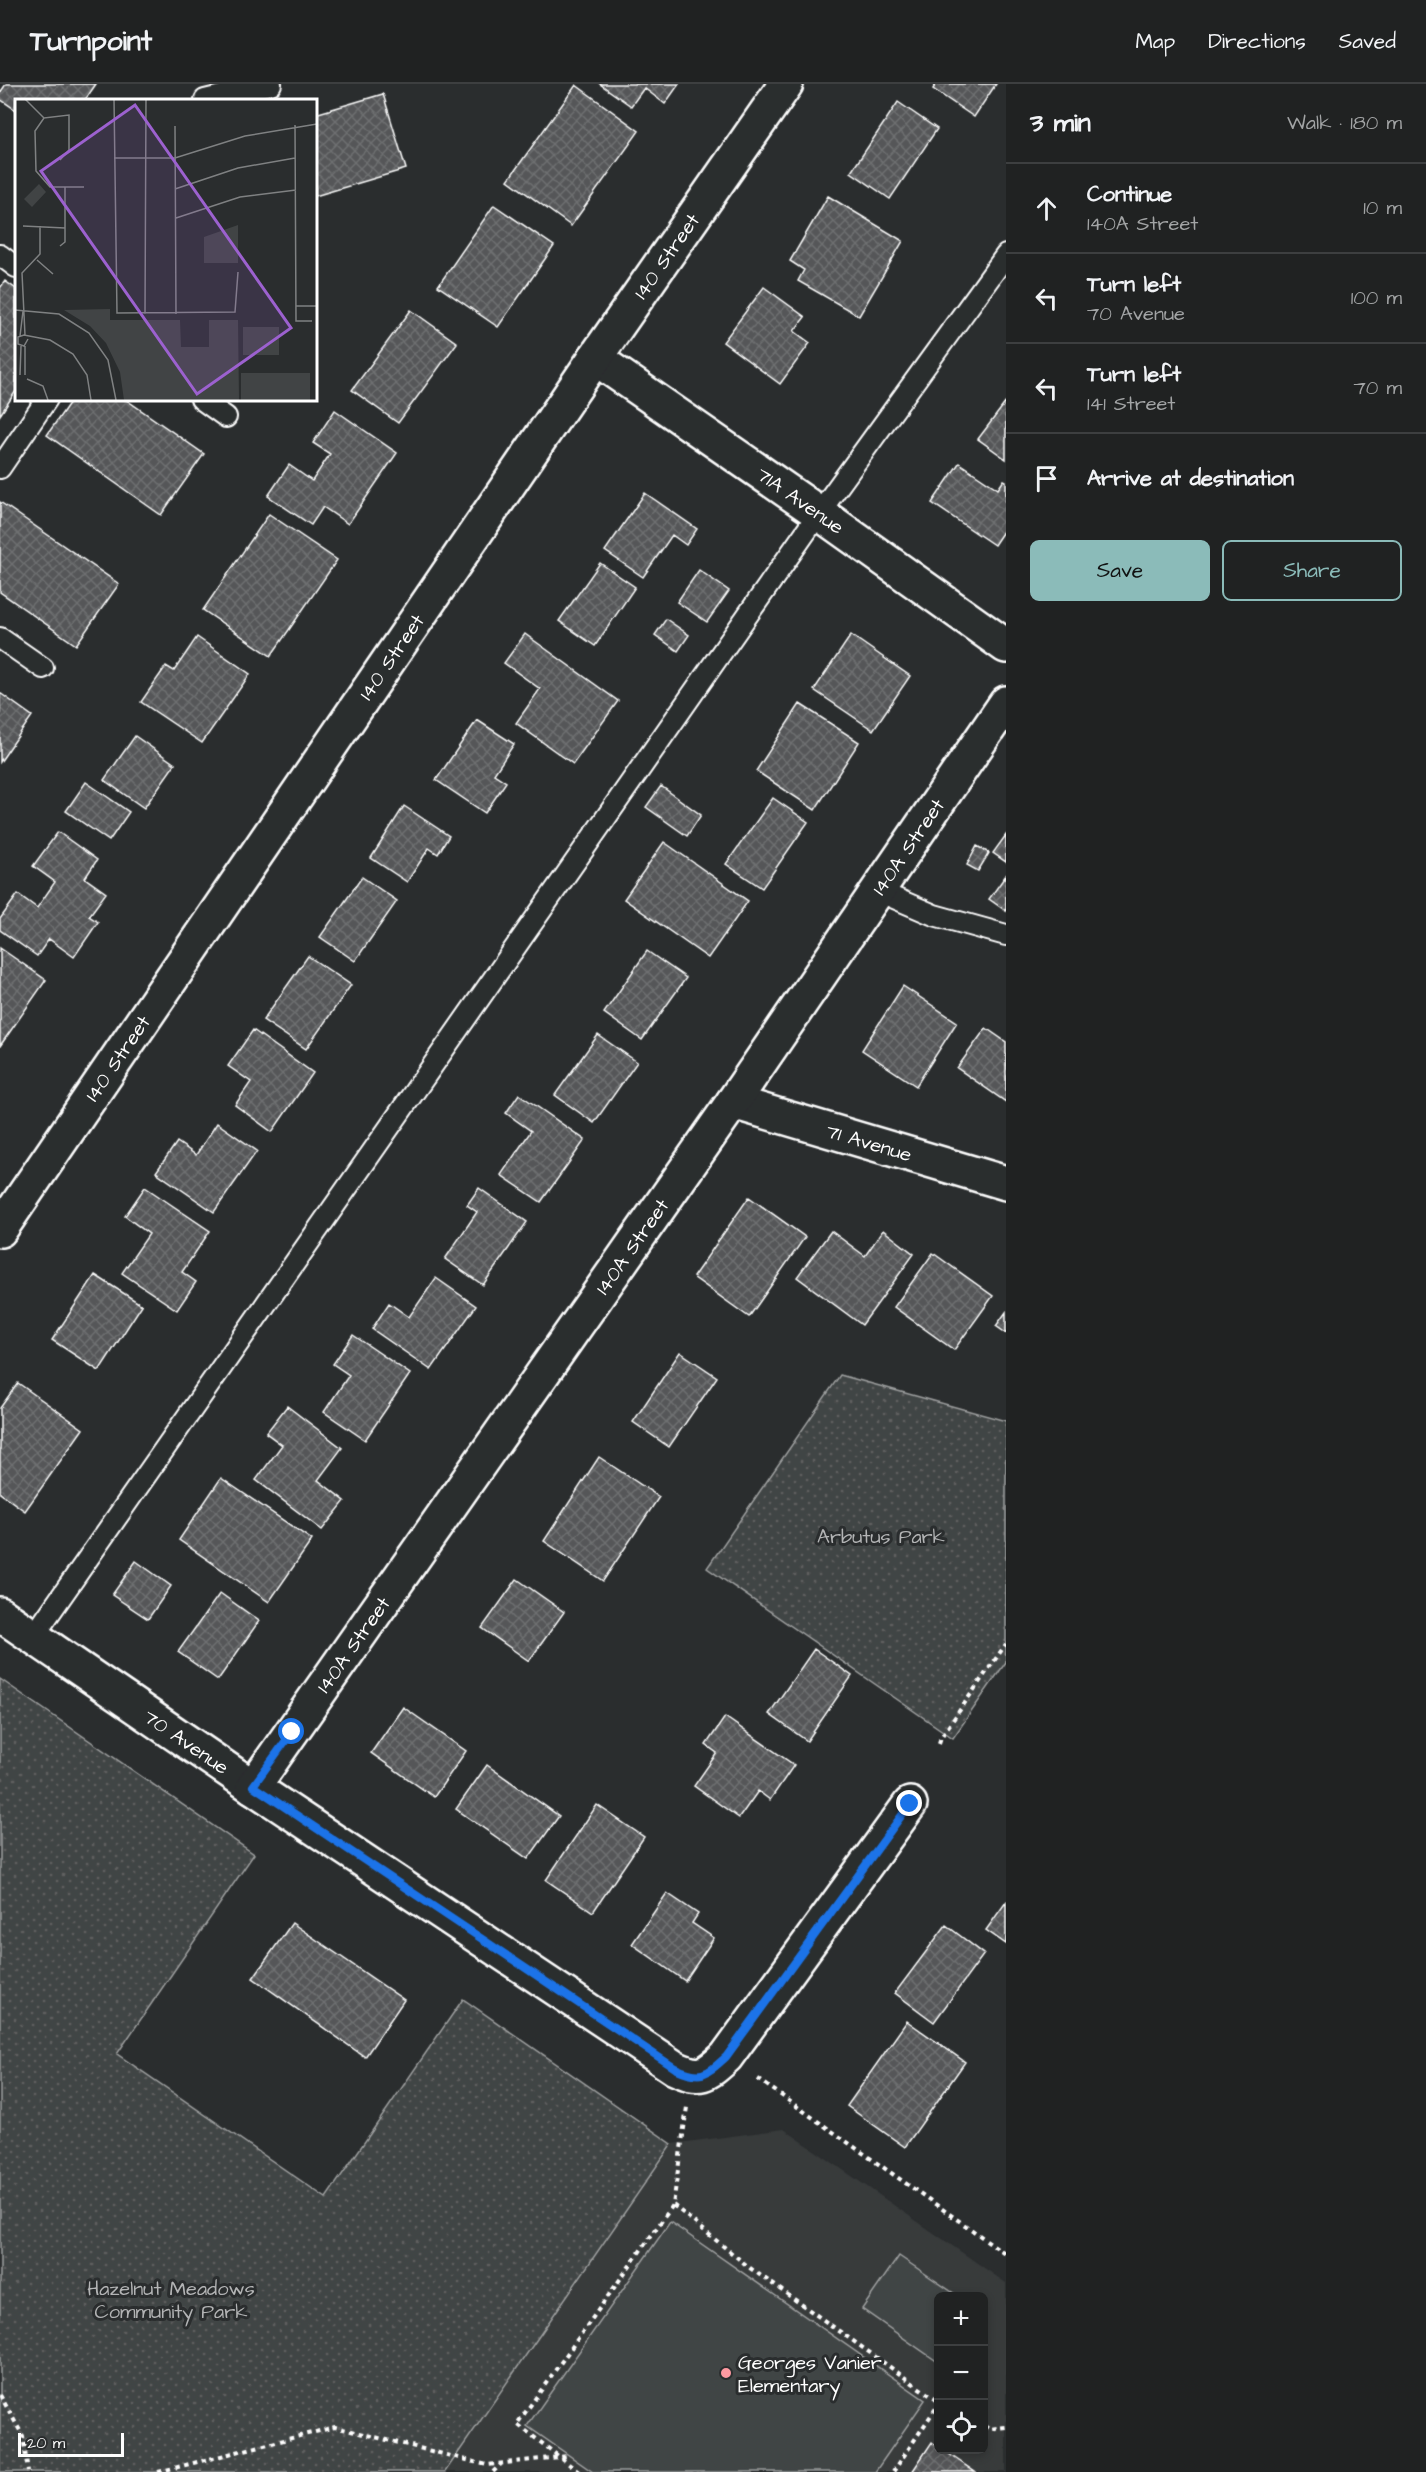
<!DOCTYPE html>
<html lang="en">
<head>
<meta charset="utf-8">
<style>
	body { margin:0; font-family:"Architects Daughter",sans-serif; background:#282a2a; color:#f1f3f6 }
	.controls { position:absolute; right:18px; bottom:18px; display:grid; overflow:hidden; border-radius:9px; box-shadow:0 3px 9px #0003 }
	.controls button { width:54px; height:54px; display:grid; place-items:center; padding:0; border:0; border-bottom:2px solid #3d3f40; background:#202222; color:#f1f3f6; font:30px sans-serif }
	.scale { position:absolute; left:18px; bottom:15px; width:106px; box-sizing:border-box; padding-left:6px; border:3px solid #fff; border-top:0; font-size:16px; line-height:21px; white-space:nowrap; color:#fff; -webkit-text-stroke:4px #2a2d2e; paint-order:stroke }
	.stop { position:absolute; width:18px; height:18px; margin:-14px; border:4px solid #1a73e8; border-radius:50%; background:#fff }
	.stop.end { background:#1a73e8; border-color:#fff; box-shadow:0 2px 6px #0008 }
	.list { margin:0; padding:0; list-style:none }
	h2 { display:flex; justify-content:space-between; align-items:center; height:78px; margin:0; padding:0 24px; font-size:26px }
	h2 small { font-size:20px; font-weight:400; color:#a2a4a5 }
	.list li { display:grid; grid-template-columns:39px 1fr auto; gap:18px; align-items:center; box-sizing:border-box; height:90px; padding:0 24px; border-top:2px solid #3d3f40 }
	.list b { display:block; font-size:22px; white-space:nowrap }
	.list p { margin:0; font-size:20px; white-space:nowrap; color:#a2a4a5 }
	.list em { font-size:20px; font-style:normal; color:#a2a4a5 }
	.actions { display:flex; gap:12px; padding:18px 24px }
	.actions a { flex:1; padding:14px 0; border:2px solid #8bbbb9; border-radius:9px; text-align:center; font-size:21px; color:#8bbbb9 }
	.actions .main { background:#8bbbb9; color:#111 }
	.icon { flex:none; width:33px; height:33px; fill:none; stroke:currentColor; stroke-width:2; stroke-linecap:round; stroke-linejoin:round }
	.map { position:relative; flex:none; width:1006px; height:2388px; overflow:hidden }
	header { display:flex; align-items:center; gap:36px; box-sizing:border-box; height:84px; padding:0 30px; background:#202222; border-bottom:2px solid #3d3f40 }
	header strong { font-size:28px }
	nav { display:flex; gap:33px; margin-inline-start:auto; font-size:21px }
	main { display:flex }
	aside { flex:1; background:#202222 }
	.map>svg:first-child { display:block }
</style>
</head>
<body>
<header>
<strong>Turnpoint</strong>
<nav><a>Map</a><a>Directions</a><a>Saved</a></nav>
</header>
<main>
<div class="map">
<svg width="1006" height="2388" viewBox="0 0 1006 2388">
	<defs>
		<pattern id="park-dots" width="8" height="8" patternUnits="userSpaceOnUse" patternTransform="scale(1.5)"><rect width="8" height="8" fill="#414445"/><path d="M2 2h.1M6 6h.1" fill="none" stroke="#5e6061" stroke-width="1.8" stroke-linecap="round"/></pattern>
		<pattern id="building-cross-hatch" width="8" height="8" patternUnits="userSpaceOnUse" patternTransform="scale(1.5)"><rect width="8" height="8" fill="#555758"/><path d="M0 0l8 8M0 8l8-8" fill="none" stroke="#6e7071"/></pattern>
	</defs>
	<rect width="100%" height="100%" fill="#2a2d2e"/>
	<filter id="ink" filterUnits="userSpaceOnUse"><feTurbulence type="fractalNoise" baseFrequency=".0167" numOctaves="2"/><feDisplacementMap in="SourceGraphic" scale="12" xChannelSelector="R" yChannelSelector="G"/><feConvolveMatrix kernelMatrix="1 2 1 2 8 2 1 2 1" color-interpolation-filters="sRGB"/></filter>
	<g filter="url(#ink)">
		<path fill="#373a3b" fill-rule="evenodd" d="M 784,2045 L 1006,2199 L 1006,2388 L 445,2388 L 672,2060 ZM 938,2212 L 984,2212 L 984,2366 L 938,2366 Z"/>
		<path fill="url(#park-dots)" stroke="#a0a2a2" stroke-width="1.5" d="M 840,1291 L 1006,1337 L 1006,1578 L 953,1654 L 707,1484 Z
			M 0,1595 L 254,1770 L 117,1970 L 326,2114 L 463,1915 L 672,2060 L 445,2388 L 0,2388 Z"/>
		<path fill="#414445" stroke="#a0a2a2" stroke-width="1.5" d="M 670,2138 L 925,2316 L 875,2388 L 593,2388 L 527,2342 Z
			M 899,2172 L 958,2212 L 938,2212 L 938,2278 L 862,2225 Z"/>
		<path fill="url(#building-cross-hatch)" stroke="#fff" stroke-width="1.5" d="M 6,0 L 96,0 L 85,16 L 16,16 L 16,26 L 0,15 L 0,9 Z
			M 600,0 L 679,0 L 665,20 L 644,4 L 631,22 Z
			M 936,0 L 996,0 L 974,33 L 933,5 Z
			M 576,1 L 639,47 L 571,142 L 508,96 Z
			M 383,10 L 406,85 L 315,112 L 315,30 Z
			M 898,18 L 937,45 L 890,115 L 851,88 Z
			M 828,112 L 903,157 L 859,232 L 798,197 L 804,186 L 790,177 Z
			M 494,121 L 554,162 L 498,243 L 438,202 Z
			M 5,197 L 16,205 L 16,307 L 0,331 L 0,204 Z
			M 764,203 L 805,233 L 794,247 L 810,259 L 780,300 L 723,258 Z
			M 411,226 L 457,259 L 398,339 L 352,306 Z
			M 72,315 L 125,315 L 204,370 L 161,431 L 47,351 Z
			M 1006,318 L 1006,375 L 978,355 Z
			M 335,326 L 397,369 L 348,440 L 323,423 L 311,441 L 268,412 L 289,381 L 312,397 L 330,370 L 313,359 Z
			M 959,379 L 998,405 L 1004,396 L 1006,397 L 1006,443 L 994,461 L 932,419 Z
			M 645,409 L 697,445 L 686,461 L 672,451 L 643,493 L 605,467 Z
			M 0,418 L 119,500 L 76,561 L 0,508 Z
			M 269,430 L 337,476 L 271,572 L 203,526 Z
			M 600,479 L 635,503 L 595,562 L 559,537 Z
			M 699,486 L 729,507 L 707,538 L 677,518 Z
			M 666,535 L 689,551 L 678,567 L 655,551 Z
			M 525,550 L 618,617 L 573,680 L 516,639 L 540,605 L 504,579 Z
			M 851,551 L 910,592 L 873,646 L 814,606 Z
			M 197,553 L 250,590 L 202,659 L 141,618 L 166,582 L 174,587 Z
			M 0,609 L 32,632 L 0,678 Z
			M 800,620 L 859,658 L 815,726 L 756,687 Z
			M 477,636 L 514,660 L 494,690 L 506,698 L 485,729 L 436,696 Z
			M 135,652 L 175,680 L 144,724 L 104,696 Z
			M 86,698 L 129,728 L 109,757 L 66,727 Z
			M 661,702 L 701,731 L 687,752 L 646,723 Z
			M 773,714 L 808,738 L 762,804 L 726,780 Z
			M 404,722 L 449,752 L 438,770 L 429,764 L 407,798 L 371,774 Z
			M 58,748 L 97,776 L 85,794 L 106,809 L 89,832 L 98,838 L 74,873 L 49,855 L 37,872 L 0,846 L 0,835 L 18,810 L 37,824 L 55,798 L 33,782 Z
			M 1006,751 L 1006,778 L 993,769 Z
			M 664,758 L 748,817 L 708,874 L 624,815 Z
			M 977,762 L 989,769 L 978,787 L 967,781 Z
			M 1006,791 L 1006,827 L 989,815 Z
			M 362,793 L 397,817 L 355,877 L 320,853 Z
			M 0,864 L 46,896 L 0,962 Z
			M 647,867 L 686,894 L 642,956 L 604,929 Z
			M 308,872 L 351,901 L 306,965 L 263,936 Z
			M 903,902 L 957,938 L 916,1002 L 862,966 Z
			M 986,944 L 1006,958 L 1006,1018 L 957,984 Z
			M 253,946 L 313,989 L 272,1048 L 235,1021 L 251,998 L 228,982 Z
			M 598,951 L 637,978 L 594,1039 L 555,1011 Z
			M 519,1010 L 585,1056 L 541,1118 L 501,1091 L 531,1047 L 506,1029 Z
			M 217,1039 L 257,1067 L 214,1128 L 156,1088 L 177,1058 L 196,1071 Z
			M 145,1103 L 210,1147 L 182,1188 L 196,1198 L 177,1226 L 122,1189 L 149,1150 L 125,1132 Z
			M 479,1104 L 527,1138 L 483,1201 L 445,1175 L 477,1128 L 467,1121 Z
			M 749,1113 L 805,1153 L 749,1233 L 693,1193 Z
			M 883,1146 L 914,1170 L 862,1241 L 797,1193 L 831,1147 L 865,1172 Z
			M 933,1169 L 993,1212 L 954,1266 L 894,1223 Z
			M 95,1191 L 142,1221 L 99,1287 L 52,1256 Z
			M 436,1194 L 476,1222 L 431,1286 L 372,1245 L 389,1219 L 409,1233 Z
			M 1006,1228 L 1006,1249 L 996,1242 Z
			M 353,1251 L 410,1290 L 365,1356 L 324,1328 L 349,1291 L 333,1280 Z
			M 680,1268 L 717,1293 L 669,1363 L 633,1338 Z
			M 18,1299 L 83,1345 L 25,1427 L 0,1409 L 0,1324 Z
			M 287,1322 L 342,1364 L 318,1396 L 345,1417 L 322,1446 L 256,1396 L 282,1361 L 266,1349 Z
			M 599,1373 L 659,1413 L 603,1497 L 544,1457 Z
			M 221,1394 L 312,1456 L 269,1518 L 179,1456 Z
			M 136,1477 L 171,1502 L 148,1535 L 112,1511 Z
			M 517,1495 L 564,1528 L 529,1577 L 482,1544 Z
			M 220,1509 L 259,1537 L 218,1596 L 178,1568 Z
			M 814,1565 L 852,1592 L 807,1657 L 769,1630 Z
			M 403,1623 L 466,1667 L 434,1713 L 371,1669 Z
			M 725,1633 L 794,1681 L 770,1716 L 758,1707 L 739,1734 L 694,1702 L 717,1669 L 706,1661 Z
			M 487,1681 L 559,1732 L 528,1775 L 456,1725 Z
			M 597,1721 L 644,1753 L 593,1828 L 546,1796 Z
			M 667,1809 L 698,1830 L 692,1839 L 714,1854 L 685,1897 L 632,1860 Z
			M 1006,1818 L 1006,1860 L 986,1846 Z
			M 292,1839 L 404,1916 L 365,1973 L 253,1894 Z
			M 946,1841 L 984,1870 L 934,1938 L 895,1909 Z
			M 907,1937 L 965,1978 L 905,2063 L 847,2022 Z
			M 932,2358 L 938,2363 L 938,2366 L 943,2366 L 975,2388 L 912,2388 Z"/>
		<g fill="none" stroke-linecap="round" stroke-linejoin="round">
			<defs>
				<path id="lane" d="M 205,16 L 271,0
					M 0,171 L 16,183
					M 201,315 L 226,333
					M 0,384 L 47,315
					M 0,554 L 43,584
					M 878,807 L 934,831 L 1006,851
					M 33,1553 L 819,429 L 1006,171"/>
				<g id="street">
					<path id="s1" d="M 595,274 L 819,429 L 1006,562"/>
					<path id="s2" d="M 733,1018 L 1006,1099"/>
					<path id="s3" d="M 0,1146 L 595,274 L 786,0"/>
					<path id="s4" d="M 0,1530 L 253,1703 L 675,1984 C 701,1996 706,1991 726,1973 L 910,1720"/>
					<path id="s5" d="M 253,1703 L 733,1018 L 1006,619"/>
				</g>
			</defs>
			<use href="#lane" stroke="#fff" stroke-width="24"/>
			<use href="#street" stroke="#fff" stroke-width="38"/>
			<path stroke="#fff" stroke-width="4" stroke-dasharray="4.5 4.5" stroke-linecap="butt" d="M 939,1659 L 941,1653 L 1006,1560
				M 758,1995 L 1006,2170
				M 673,2121 L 750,2184 L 938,2317
				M 0,2311 L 23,2352 L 28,2388
				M 984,2342 L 989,2345 L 1006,2343
				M 158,2388 L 335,2343 L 487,2381 L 567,2372
				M 493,2388 L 501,2380
				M 579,2388 L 517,2340 L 673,2121 L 687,2023
				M 893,2388 L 938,2321"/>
			<use href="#lane" stroke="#2a2d2e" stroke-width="20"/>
			<use href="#street" stroke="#2a2d2e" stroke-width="33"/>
		</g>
	</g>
	<g fill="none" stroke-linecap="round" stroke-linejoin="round" filter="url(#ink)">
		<path stroke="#1a73e8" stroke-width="8" d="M 292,1648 L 253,1702 L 675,1984 C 701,1996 706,1991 726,1973 L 910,1720"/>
	</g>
	<circle fill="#ff9aa2" stroke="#2a2d2e" stroke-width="2" cx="726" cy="2289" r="6"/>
	<g text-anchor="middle" stroke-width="6" stroke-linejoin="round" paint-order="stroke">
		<g font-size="20" fill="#fff" stroke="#2a2d2e">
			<text dy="7" stroke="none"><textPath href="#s3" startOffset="1180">140 Street</textPath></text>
			<text dy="7" stroke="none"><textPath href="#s1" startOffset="250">71A Avenue</textPath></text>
			<text dy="7" stroke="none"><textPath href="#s3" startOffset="694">140 Street</textPath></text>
			<text dy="7" stroke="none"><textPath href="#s5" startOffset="1146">140A Street</textPath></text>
			<text dy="7" stroke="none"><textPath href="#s3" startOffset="208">140 Street</textPath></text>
			<text dy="7" stroke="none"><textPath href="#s2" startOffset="142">71 Avenue</textPath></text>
			<text dy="7" stroke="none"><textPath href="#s5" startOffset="660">140A Street</textPath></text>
			<text dy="7" stroke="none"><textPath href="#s5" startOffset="174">140A Street</textPath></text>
			<text dy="7" stroke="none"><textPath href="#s4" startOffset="226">70 Avenue</textPath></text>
		</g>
		<g font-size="20" fill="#b3b4b5" stroke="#2a2d2e">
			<text x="881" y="1459">Arbutus Park</text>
			<text x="171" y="2211">Hazelnut Meadows<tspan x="171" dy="23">Community Park</tspan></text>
		</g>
		<g font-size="20" fill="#fff" stroke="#2a2d2e" text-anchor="start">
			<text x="738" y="2285">Georges Vanier<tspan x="738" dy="23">Elementary</tspan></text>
		</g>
	</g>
	<g transform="translate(15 15)">
		<rect width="302" height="302" fill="#2a2d2e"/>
		<path d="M 223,126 L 223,164 L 189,164 L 189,138 ZM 95,210 L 95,221 L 165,221 L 166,248 L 194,248 L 194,221 L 223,221 L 224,301 L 109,301 L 105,273 L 91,244 L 75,227 L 49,211 Z" fill="#414445"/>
		<path d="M 24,85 L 31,93 L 17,108 L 9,100 ZM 228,228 L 264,228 L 264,256 L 228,256 ZM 226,274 L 295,274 L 295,301 L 226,301 Z" fill="#414445"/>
		<path fill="none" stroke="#7f8182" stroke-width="1.5" d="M 10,0 L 29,19 L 54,16 L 54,51 L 45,61M 99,0 L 102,214 L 220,213 L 223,173M 29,19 L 20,32 L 21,72 L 35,88 L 69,88M 280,26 L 281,222 L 297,222M 160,27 L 161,215M 99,59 L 160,59 L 230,37 L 302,25M 160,90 L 223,69 L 280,59M 161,119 L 225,98 L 281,91M 8,127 L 50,129M 45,147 L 50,143 L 50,88M 22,161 L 38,175M 281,207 L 302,207M 0,211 L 44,215 L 74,234 L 93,261 L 101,301M 130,215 L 131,0M 10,236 L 7,174 L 25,155 L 25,127M 5,237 L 8,212M 13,240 L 9,247 L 3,245 L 3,238 L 9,236 L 35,241 L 58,255 L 72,276 L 76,301M 5,276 L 6,247M 10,276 L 10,247M 12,280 L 28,287 L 33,301"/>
		<path fill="#9c61cf" fill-opacity="0.15" stroke="#9c61cf" stroke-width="3" d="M 120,6 L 276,229 L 182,295 L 26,72 Z"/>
		<rect width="302" height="302" fill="none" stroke="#fff" stroke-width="3"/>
	</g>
</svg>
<div class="controls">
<button>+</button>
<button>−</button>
<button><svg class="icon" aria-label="locate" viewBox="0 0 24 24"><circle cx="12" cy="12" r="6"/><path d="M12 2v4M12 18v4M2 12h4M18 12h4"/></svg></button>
</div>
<div class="scale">20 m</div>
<div class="stop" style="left:292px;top:1648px"></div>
<div class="stop end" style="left:910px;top:1720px"></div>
</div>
<aside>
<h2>3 min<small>Walk · 180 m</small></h2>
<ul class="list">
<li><svg class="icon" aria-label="ahead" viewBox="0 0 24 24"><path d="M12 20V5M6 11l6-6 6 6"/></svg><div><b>Continue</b><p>140A Street</p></div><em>10 m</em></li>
<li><svg class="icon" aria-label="left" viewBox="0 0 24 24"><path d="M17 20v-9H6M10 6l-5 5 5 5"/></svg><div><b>Turn left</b><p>70 Avenue</p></div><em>100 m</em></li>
<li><svg class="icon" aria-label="left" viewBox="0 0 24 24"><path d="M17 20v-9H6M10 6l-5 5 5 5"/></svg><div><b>Turn left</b><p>141 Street</p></div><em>70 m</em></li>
<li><svg class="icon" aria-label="arrive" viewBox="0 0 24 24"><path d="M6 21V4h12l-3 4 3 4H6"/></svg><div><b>Arrive at destination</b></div></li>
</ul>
<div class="actions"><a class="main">Save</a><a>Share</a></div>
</aside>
</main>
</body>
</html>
